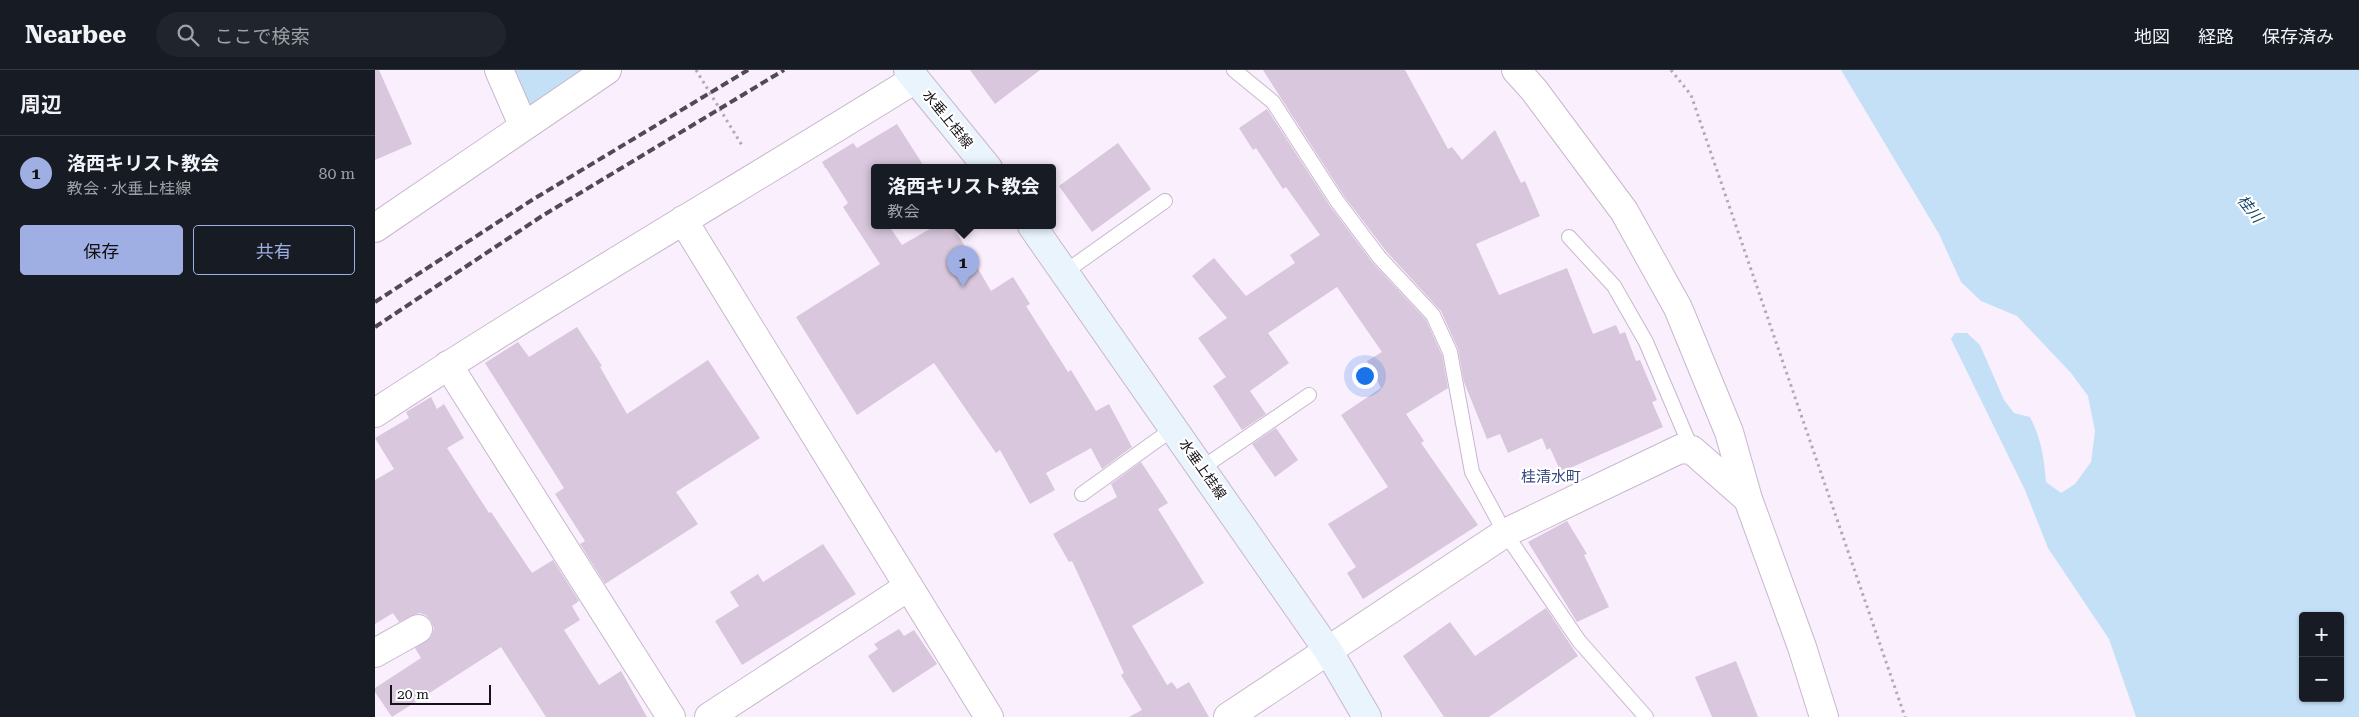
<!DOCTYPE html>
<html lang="ja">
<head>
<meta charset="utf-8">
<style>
	body { margin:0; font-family:"Roboto Serif","Noto Sans JP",serif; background:#20242c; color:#f1f3f6 }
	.controls { position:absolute; right:15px; bottom:15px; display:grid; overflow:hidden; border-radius:5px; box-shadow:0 1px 4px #0004 }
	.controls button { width:45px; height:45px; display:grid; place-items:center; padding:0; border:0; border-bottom:1px solid #363941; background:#171b24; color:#f1f3f6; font:25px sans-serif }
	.scale { position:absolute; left:15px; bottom:12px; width:101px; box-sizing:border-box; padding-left:5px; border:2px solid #171219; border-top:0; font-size:14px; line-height:18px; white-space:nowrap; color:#171219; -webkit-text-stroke:4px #fff; paint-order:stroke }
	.you { position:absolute; left:989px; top:305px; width:18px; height:18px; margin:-12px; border:4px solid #fff; border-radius:50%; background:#1a73e8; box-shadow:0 0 0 8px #1a73e833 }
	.badge { display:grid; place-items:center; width:32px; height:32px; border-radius:50%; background:#9fafe3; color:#111; font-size:16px; font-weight:700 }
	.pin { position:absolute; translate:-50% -41px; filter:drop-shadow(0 1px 2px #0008) }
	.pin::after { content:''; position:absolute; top:26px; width:18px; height:15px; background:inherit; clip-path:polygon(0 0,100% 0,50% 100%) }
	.popup { position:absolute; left:496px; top:94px; width:185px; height:65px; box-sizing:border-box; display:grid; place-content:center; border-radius:5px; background:#171b24; filter:drop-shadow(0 1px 4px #0005); font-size:16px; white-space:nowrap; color:#9ea1a6 }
	.popup b { font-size:19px; color:#f1f3f6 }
	.popup::after { content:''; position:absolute; left:50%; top:100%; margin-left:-10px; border:10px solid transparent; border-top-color:#171b24 }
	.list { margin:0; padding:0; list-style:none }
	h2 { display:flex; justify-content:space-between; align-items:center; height:65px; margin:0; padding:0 20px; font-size:21px }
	h2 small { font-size:16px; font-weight:400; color:#9ea1a6 }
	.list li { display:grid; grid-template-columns:32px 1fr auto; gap:15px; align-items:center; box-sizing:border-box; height:75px; padding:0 20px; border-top:1px solid #363941 }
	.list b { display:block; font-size:19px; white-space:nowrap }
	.list p { margin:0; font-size:16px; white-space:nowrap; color:#9ea1a6 }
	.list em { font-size:16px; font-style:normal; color:#9ea1a6 }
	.actions { display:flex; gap:10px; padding:15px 20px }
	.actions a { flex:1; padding:11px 0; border:1px solid #9fafe3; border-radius:5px; text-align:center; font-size:18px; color:#9fafe3 }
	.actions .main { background:#9fafe3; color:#111 }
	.icon { flex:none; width:28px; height:28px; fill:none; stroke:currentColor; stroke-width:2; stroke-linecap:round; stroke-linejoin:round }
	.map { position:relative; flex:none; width:1984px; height:647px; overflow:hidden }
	header { display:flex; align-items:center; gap:30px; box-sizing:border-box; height:70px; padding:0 25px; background:#171b24; border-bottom:1px solid #363941 }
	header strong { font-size:24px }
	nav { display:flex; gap:28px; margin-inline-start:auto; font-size:18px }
	.search { width:350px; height:45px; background:#20242c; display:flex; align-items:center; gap:12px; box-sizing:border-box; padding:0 18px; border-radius:28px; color:#9ea1a6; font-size:19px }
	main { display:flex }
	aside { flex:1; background:#171b24 }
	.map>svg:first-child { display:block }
</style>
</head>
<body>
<header>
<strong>Nearbee</strong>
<div class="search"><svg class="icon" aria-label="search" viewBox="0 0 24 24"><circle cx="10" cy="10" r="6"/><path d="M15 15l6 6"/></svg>ここで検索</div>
<nav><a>地図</a><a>経路</a><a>保存済み</a></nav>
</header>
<main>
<aside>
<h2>周辺<small></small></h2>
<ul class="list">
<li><span class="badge">1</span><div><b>洛西キリスト教会</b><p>教会 · 水垂上桂線</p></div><em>80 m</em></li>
</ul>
<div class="actions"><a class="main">保存</a><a>共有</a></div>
</aside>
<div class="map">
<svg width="1984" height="647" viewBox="0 0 1984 647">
	<rect width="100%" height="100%" fill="#faeffd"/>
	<path fill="#c4e0f7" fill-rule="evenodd" d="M 1466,0 L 1984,0 L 1984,647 L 1761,647 L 1734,569 L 1673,478 L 1650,420 L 1576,269 L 1580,263 L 1592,263 L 1605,275 L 1629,330 L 1639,343 L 1655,347 C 1666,368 1669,387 1671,412 L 1686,423 L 1700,414 L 1716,392 L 1720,361 L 1713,326 L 1696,303 L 1642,246 L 1606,231 L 1586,212 L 1564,164 ZM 1928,546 L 1965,546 L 1965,628 L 1928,628 Z"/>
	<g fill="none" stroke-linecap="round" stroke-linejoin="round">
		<path stroke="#c4e0f7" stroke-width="61" d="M 156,0 L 157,4 L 171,7 L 183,0"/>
	</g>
	<path fill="#d8c7dd" d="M 0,0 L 4,0 L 37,74 L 0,90 Z
		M 595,0 L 665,0 L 620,34 Z
		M 888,0 L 1030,0 L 1073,79 L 1077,77 L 1087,90 L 1120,60 L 1146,113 L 1150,111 L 1165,146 L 1101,174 L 1124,225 L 1192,198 L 1218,264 L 1241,255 L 1245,264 L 1250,262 L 1261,291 L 1265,290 L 1282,330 L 1277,332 L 1288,357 L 1186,402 L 1175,378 L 1172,380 L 1167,368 L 1133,383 L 1125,364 L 1112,369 L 1089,312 L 1083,279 L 1066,241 L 1011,181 L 969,126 Z
		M 892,39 L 955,136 L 997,192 L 1051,250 L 1067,285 L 1073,318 L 1031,344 L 1049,371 L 1046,373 L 1103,455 L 988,529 L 972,503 L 981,497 L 953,454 L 1013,417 L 966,345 L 1006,318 L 992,291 L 1007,282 L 962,217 L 893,263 L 914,293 L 875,321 L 891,344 L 867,360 L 838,316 L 851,307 L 823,268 L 852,248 L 817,206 L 839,188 L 871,226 L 920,193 L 915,185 L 945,165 L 911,117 L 908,119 L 881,78 L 878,80 L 864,58 Z
		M 522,54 L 550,98 L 499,98 L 499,156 L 514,156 L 527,175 L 560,156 L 578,156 L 616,221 L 638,207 L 655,234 L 651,236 L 693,302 L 696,300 L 721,341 L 734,334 L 757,377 L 727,399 L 716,378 L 671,403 L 680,420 L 655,434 L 625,380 L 621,383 L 559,293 L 482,345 L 421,247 L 505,194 L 468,137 L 473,133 L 451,98 L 449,98 L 450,97 L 447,92 L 478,73 L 482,78 Z
		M 743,73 L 776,119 L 717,162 L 684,116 Z
		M 202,257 L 227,296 L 225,297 L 252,344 L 333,290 L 385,368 L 301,422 L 323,454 L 230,514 L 205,474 L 210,471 L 180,424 L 189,418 L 110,293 L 143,272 L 154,287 Z
		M 56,327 L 62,339 L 69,334 L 89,368 L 72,378 L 114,443 L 116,442 L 157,503 L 178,490 L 204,531 L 197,536 L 205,550 L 189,560 L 224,615 L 246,601 L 272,647 L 171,647 L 126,577 L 17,647 L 0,622 L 0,618 L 46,588 L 40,578 L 56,567 L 59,559 L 56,551 L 51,545 L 44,543 L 24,552 L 18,543 L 0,554 L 0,410 L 19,399 L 0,368 L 34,348 L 31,342 Z
		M 901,358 L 923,390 L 900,407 L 877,374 Z
		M 766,392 L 793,433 L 783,439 L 829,513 L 757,556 L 792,615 L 797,612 L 802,619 L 814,612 L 834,647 L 754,647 L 767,640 L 746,605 L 749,603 L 697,491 L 694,492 L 678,464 L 742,427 L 736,414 Z
		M 1192,451 L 1212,484 L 1209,485 L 1234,537 L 1202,552 L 1153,472 Z
		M 448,474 L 481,524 L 367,595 L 340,551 L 364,536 L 355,522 L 383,504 L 388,512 Z
		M 1171,538 L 1203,586 L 1114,647 L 1069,647 L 1028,586 L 1075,552 L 1100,586 Z
		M 524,559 L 529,566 L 539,560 L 562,594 L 518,623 L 493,586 L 503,579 L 499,574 Z
		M 1361,591 L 1383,647 L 1337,647 L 1320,607 Z"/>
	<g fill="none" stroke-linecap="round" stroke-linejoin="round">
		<defs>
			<path id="lane" d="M 859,0 L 898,32 L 962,131 L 1004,187 L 1058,245 L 1075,282 L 1097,402 L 1130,463 L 1204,571 L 1271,647
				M 1194,167 L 1239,216 L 1271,272 L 1317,380
				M 690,202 L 790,131
				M 827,398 L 934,325
				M 707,424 L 799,358"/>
			<path id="street" d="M 124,0 L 148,55
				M 1141,0 L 1159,20 L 1249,141 L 1303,238 L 1354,362 L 1373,429 L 1427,577 L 1449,647
				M 308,150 L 614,647
				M 0,158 L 232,0
				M 73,295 L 296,647
				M 0,343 C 177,227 360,121 540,9
				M 0,583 L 43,559
				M 334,647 L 533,517
				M 853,647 L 1130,463 L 1305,379 L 1317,380 L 1373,429"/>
			<path id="secondary" d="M 533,0 L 613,98
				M 657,156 L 954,582 L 992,647"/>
		</defs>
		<use href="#lane" stroke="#c8b7cd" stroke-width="16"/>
		<use href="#street" stroke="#c8b7cd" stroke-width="30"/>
		<use href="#secondary" stroke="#c8b7cd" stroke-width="30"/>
		<path stroke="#b2a9b4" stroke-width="3" stroke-dasharray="2.5 4" stroke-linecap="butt" d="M 321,0 L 368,77
			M 1296,0 L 1316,25 L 1530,647"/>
		<use href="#lane" stroke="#fff" stroke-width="14"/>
		<use href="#street" stroke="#fff" stroke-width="28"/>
		<use href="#secondary" stroke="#eaf4fd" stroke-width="28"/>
		<path stroke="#504a52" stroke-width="4" stroke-dasharray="8 4" stroke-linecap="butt" d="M 0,232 L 157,130 L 373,0
			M 0,257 L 167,146 L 409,0"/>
	</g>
	<g text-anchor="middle" stroke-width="4.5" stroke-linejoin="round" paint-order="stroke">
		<g font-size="14" fill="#171219" stroke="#fff">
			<text transform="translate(573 49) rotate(51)" y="5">水垂上桂線</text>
			<text transform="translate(828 399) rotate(55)" y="5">水垂上桂線</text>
		</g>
		<g font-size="15" font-style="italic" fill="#0b4165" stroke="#fff">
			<text transform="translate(1875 139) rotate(52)" y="5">桂川</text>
		</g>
		<g font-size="15" fill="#364a84" stroke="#fff">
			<text x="1176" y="412">桂清水町</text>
		</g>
	</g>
</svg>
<div class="controls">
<button>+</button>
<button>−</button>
</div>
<div class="scale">20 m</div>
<div class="you"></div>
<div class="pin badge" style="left:588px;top:217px">1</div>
<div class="popup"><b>洛西キリスト教会</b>教会</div>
</div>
</main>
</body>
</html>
